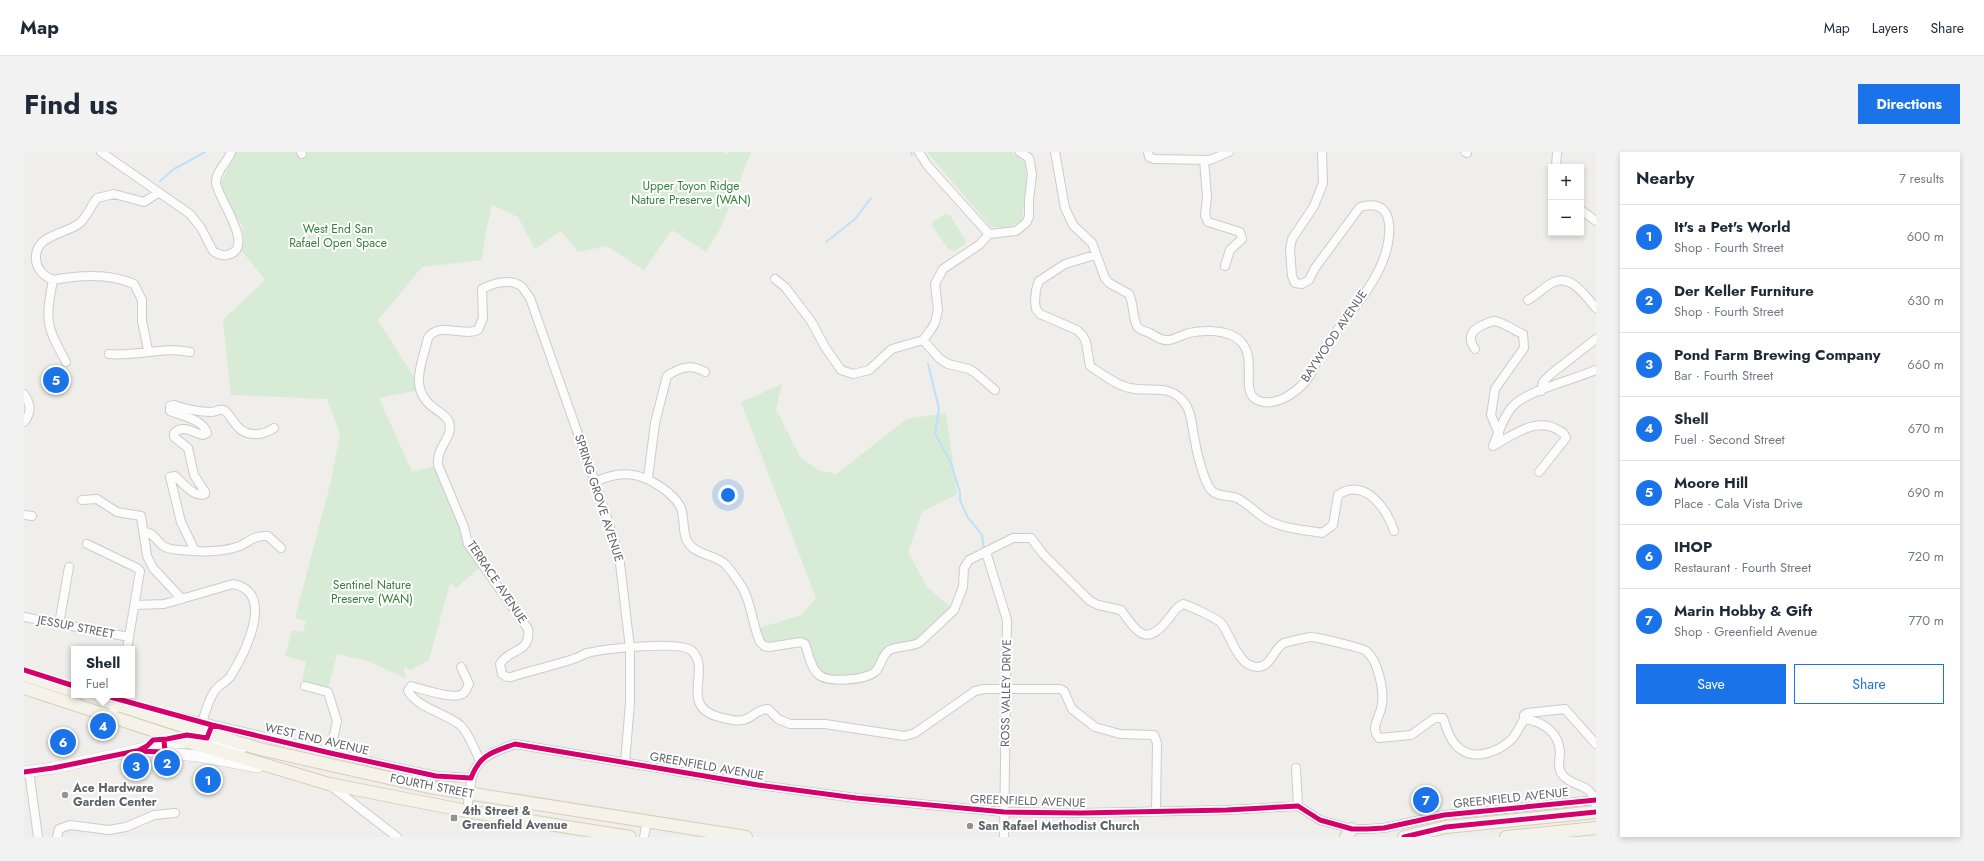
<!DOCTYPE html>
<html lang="en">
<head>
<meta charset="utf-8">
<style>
	body { margin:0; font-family:Jost,sans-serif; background:#f2f2f3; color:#1f2937 }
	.controls { position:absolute; right:12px; top:12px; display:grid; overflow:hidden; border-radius:0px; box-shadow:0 2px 6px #0003 }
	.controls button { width:36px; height:36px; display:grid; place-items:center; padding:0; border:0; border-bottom:1px solid #e0e1e3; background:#fff; color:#1f2937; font:20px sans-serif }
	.you { position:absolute; left:704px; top:343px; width:14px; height:14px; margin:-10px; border:3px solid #fff; border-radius:50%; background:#1a73e8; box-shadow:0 0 0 6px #1a73e833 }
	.badge { display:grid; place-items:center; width:26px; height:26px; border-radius:50%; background:#1a73e8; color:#fff; font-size:13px; font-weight:700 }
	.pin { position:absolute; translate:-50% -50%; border:2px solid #fff; box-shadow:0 1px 4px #0006 }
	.popup { position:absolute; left:47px; top:494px; width:64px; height:52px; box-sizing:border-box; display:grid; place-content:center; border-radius:0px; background:#fff; filter:drop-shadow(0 1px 3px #0005); font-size:13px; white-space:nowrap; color:#747a83 }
	.popup b { font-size:15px; color:#1f2937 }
	.popup::after { content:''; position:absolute; left:50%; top:100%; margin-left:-8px; border:8px solid transparent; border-top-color:#fff }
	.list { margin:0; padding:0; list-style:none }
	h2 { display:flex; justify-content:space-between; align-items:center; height:52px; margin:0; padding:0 16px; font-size:17px }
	h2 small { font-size:13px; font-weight:400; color:#747a83 }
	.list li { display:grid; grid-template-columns:26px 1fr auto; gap:12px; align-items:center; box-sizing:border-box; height:64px; padding:0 16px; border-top:1px solid #e0e1e3 }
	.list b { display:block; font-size:15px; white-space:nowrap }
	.list p { margin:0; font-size:13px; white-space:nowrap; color:#747a83 }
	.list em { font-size:13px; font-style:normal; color:#747a83 }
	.actions { display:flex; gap:8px; padding:12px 16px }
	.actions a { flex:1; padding:9px 0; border:1px solid #1a73e8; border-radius:0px; text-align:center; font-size:14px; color:#1a73e8 }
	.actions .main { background:#1a73e8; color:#fff }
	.map { position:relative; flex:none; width:1572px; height:685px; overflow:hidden; border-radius:0px }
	header { display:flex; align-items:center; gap:24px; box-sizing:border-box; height:56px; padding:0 20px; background:#fff; border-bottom:1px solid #e0e1e3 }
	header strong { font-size:19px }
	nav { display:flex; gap:22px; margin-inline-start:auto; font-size:14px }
	.intro { display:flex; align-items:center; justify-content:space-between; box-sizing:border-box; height:96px; padding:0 24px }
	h1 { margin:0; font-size:28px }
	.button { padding:10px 18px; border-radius:0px; background:#1a73e8; color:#fff; font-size:14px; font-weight:700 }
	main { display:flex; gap:24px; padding:0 24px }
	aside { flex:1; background:#fff; border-radius:0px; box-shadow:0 2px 6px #0003 }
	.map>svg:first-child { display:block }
</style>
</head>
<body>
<header>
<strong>Map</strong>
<nav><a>Map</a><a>Layers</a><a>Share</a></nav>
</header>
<div class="intro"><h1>Find us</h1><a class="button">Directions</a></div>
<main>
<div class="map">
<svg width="1572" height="685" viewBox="0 0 1572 685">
	<rect width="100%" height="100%" fill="#efeeea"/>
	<path fill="#d8ebd6" d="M 212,0 L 700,0 L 703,2 L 705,0 L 727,0 L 697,75 L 682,100 L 648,78 L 620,118 L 583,94 L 554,100 L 537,79 L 511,97 L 494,65 L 468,53 L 461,85 L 458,108 L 398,115 L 354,168 L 394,232 L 395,238 L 355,246 L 388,320 L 414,313 L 444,392 L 459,413 L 432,436 L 426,431 L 405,508 L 387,518 L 380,515 L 381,526 L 344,509 L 313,502 L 304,536 L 278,529 L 282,510 L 261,504 L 268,478 L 279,480 L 282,469 L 271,466 L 307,329 L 316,282 L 303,247 L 207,243 L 199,168 L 241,128 L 218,99 L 220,86 L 218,73 L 205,53 L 197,31 Z
		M 903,0 L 988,0 L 1002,12 L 1003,33 L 998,68 L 985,76 L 967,75 Z
		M 921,62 L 926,63 L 942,89 L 940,93 L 931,99 L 925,98 L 908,74 L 909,70 Z
		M 758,232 L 752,257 L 776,305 L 794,318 L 812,322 L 883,267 L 922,261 L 933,342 L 898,360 L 884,400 L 903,435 L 930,458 L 890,494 L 867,497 L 855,516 L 831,527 L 795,523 L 781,492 L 740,494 L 736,476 L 777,463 L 792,446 L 717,250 Z"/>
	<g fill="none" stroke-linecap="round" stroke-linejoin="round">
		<path stroke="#bfe0f9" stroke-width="2" d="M 887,0 L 888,3
			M 136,29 L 150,17 L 181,0
			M 802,90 L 831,67 L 847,46
			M 904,212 L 915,257 L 911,281 L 927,311 L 936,340 L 936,348 L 943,364 L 958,383 L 960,398"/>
		<defs>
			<path id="minor" d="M 77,0 L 166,62 L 177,76 L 189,99 C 193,102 198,104 203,103 C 234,96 192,45 192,30 C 192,18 204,10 207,0
				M 277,0 L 278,2
				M 895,0 L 903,13 L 965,82
				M 1031,0 L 1041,56 L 1049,73 L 1068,91 L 1081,126 L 1085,131 L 1105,142 C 1110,152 1108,164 1113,174 C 1116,179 1121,179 1126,181 C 1132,185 1138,189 1145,188 C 1152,187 1158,183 1165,181 C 1178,178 1195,178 1207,183 C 1240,197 1213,238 1233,248 C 1250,256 1270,242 1281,230 C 1288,223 1291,212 1296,203 C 1317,168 1357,132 1364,91 C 1368,68 1364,47 1336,55 L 1291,116 L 1285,128 L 1278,132 L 1271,131 L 1268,124 L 1266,97 L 1268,87 L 1290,54 L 1299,31 L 1298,0
				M 1124,0 L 1125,5 L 1130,7 L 1186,8 L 1205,0
				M 1441,0 L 1443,1
				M 1180,8 L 1183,45 L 1181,63 L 1184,70 L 1216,80 L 1218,87 L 1206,98 L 1201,114
				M 1532,15 L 1533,0
				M 1557,58 L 1572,69
				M 1071,103 L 1041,112 L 1015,129 L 1012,138 L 1011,150 L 1012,157 L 1016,162 L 1053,178 L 1059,184 L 1062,190 L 1066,214 C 1078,222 1092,233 1106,236 C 1123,240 1141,233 1155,245 C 1169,256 1167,274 1171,289 C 1173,302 1180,329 1187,338 C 1193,345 1205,343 1213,346 C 1223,351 1232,361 1242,367 C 1255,376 1282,378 1298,381 L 1309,373 L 1314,343 C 1340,324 1364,358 1370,379
				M 751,127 L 761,135 L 787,169 L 801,195 L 817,218 L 829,222 L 845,218 L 868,197 L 899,188 L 906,179 L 911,171 L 914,158 L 911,132 L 919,117 L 955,93 L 965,82 L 992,79 L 1002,71 L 1005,65 L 1005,48 L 1008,22 L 1005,6 L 996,0
				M 29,128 C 21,170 22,173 42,210
				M 1504,148 C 1513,143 1521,134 1530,130 C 1548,122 1562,145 1572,156
				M 899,188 L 916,207 L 924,212 L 945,217 L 950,220 L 971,238
				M 1451,197 C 1443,186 1447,178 1459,173 C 1462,172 1467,169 1470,169 C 1479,170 1491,179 1499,182 L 1500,196 L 1471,237 L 1467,263 L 1475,282
				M 124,198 L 118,169 L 118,148 L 110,132 C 86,121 55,123 29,128 C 20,124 13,118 12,108 C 10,82 41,83 56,71 C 63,64 67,54 73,46 L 90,42 L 120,50 L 134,41
				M 85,202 C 113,205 139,194 166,200
				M 1517,239 L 1519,230 L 1527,222 L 1572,187
				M 0,242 C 7,252 8,260 0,270
				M 1469,294 C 1475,281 1479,264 1490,253 C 1505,238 1551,227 1572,218
				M 1469,294 C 1488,284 1512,264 1534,278 C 1538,280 1541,281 1542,286 L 1515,320
				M 624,326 L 631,271 L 643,224 C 656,215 667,212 681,220
				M 571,330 C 596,318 615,320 637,335 C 644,340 652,346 656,354 C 662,366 657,382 665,392 C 674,404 692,402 702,413 C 709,421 720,436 723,446 C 728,460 730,476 736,490 L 740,494 L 745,495 L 777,490 L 781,492 C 784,501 787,517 795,523 C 805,531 841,528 851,520 C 857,514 858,504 864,499 C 872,493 887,496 896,490 L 930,458 L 939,435 L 940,416 L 945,408 L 989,386 L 1007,386 L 1019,402 L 1066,449 L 1074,453 L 1097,458 C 1115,483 1123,495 1146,465 C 1150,460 1152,455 1159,452 C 1164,453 1194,467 1197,471 C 1206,481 1214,516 1234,515 C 1248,514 1249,497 1260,491 C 1263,490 1284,485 1287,485 C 1292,485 1339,496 1342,499 C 1354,508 1360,538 1358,552 C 1357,564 1345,576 1355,586 L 1387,583 L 1411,566 L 1419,566 C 1423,577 1426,589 1435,596 C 1451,610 1476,599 1489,586 C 1493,580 1497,573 1500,567 C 1518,569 1535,580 1536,600 C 1536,607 1533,613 1537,621 C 1548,637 1568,629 1572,653
				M 58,348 L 73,347 L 93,360 L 117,364 L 123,404 L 129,416 L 158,447
				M 0,363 L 8,364
				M 120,380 C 128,379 133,389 139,394 C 146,399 161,398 169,399 C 183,400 202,399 216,394 C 226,389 231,383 244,384 L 257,396
				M 63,392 L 113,416 L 116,419 L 103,497
				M 171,399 L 157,370 L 146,325 L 151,324 C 159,331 170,346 181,342 L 181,340 L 170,323 L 164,296 L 150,285 L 150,281 C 160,272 169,281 179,283 L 183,281 C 179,267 157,264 146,259 L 146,254 L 150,253 C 161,257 174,260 187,260 C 191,260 195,257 199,258 C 204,259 209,270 213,274 C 222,285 239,284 250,276
				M 962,400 L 983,468 L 980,685
				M 111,453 L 140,452 L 209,432 C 253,440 220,503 206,525 C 201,531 194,533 190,540 C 183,550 181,563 177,574
				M 0,465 L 105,485
				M 35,472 L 45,415
				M 437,515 L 445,532 C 444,535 442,538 440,541 C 432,549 398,537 387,534 L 384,539 C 394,556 421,561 436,573 C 443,578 452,600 456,609
				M 281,534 L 304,540 L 313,569 L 306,601
				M 88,564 L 94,543
				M 141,566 L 156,565 L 365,614 L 412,624 L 447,626
				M 1500,567 L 1500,563 L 1503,561 L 1541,557 L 1572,592
				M 601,610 L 606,551 L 606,496 L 595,403 L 571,330 L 506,146 C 503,143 501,138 498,135 C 487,126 469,131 458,137 L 459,166 L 454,178 C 438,185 415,169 404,186 C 398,212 384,237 410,256 C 415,260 423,264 425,270 C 430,285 412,295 414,313 L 440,375 L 444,392 L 504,477 C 508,501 484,497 476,512 L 478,522 L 483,525 L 487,525 C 508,518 529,514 549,507 C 554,506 558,503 563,501 C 580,497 657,488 668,499 C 688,518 654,554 695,565 C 703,567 712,570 719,568 C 729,566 733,557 744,557 L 754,567 L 766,572 L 801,572 L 880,584 L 891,581 L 951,539 L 960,537 L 1036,537 L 1040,539 L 1048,557 L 1071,575 L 1096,582 L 1130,583 L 1133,591 L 1132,659
				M 1272,616 L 1274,654
				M 5,619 L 14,685
				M 307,634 L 373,685
				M 443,659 C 449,614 446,608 491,592 L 734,633 L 832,646 L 980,660 L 1057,661 L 1203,658 L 1274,654 L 1296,668 L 1328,677 L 1343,677 L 1360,676 L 1420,663 L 1572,648
				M 33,685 L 35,677 L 46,673 L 85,678 L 102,675 L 130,663 L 151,661
				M 620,685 L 623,670"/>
			<path id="secondary" d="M 181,592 L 218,595
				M 129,600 L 174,604 L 234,615
				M 0,620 L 29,616 L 140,592 L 162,590"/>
			<path id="primary" d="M 0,523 L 50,539
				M 0,536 L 165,590 L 305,632 L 443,659 L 606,685
				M 63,543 L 178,580 L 236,597 L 405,635 L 722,685
				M 1322,685 L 1328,677
				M 1380,685 L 1422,675 L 1572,660
				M 1482,685 L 1572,676"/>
		</defs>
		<use href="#minor" stroke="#cbcccc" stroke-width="10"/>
		<use href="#secondary" stroke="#cacacb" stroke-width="12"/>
		<use href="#primary" stroke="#d7ceb8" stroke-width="14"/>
		<use href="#minor" stroke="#fdfcfc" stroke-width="8"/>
		<use href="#secondary" stroke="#fdfcfc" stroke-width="11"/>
		<use href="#primary" stroke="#f4f2e9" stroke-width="12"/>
		<defs>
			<path id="cycleway" d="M 0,518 L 50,534
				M 79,543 L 188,573 L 306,601 L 412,624 L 447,626 C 456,602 469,600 491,592 L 734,633 L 832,646 L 980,660 L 1057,661 L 1203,658 L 1274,654 L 1296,668 L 1328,677 L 1343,677 L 1360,676 L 1420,663 L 1572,648
				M 114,599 L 123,594 L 129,588 L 143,587 L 163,583 L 183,586 L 188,573
				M 0,620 L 29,616 L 112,599 L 141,600 L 140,588
				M 1380,685 L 1422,675 L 1572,660"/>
		</defs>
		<use href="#cycleway" stroke="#fff" stroke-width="8"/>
		<use href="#cycleway" stroke="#d6006c" stroke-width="5"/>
	</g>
	<g fill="#919496" stroke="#fff" stroke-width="1.5">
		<circle cx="41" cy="643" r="4"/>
		<rect x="426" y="662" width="8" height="8" rx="2"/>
		<circle cx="946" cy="674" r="4"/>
	</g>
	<g text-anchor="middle" stroke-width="4" stroke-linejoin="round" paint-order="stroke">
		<g font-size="12" fill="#348238" stroke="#fff">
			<text x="667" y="38">Upper Toyon Ridge<tspan x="667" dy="14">Nature Preserve (WAN)</tspan></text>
			<text x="314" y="81">West End San<tspan x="314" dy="14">Rafael Open Space</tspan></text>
			<text x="348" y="437">Sentinel Nature<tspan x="348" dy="14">Preserve (WAN)</tspan></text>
		</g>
		<g font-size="12" fill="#5f6368" stroke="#fff">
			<text transform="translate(1310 184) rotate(-56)" y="4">BAYWOOD AVENUE</text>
			<text transform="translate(575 346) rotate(72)" y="4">SPRING GROVE AVENUE</text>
			<text transform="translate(473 430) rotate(56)" y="4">TERRACE AVENUE</text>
			<text transform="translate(52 475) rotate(11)" y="4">JESSUP STREET</text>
			<text transform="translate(982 541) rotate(-89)" y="4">ROSS VALLEY DRIVE</text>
			<text transform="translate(293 587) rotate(13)" y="4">WEST END AVENUE</text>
			<text transform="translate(683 614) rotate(10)" y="4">GREENFIELD AVENUE</text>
			<text transform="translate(408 634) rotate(11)" y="4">FOURTH STREET</text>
			<text transform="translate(1487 646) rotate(-6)" y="4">GREENFIELD AVENUE</text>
			<text transform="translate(1004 649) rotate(2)" y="4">GREENFIELD AVENUE</text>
		</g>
		<g font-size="12" font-weight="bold" fill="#5f6368" stroke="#fff" text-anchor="start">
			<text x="49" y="640">Ace Hardware<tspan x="49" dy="14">Garden Center</tspan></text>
			<text x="438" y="663">4th Street &amp;<tspan x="438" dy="14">Greenfield Avenue</tspan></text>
			<text x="954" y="678">San Rafael Methodist Church</text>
		</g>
	</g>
</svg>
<div class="controls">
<button>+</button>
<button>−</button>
</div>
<div class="you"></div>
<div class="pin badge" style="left:184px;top:628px">1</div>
<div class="pin badge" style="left:143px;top:611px">2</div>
<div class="pin badge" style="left:112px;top:614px">3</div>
<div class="pin badge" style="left:79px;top:574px">4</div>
<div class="popup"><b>Shell</b>Fuel</div>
<div class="pin badge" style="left:32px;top:228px">5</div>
<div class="pin badge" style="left:39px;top:590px">6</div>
<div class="pin badge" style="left:1402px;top:648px">7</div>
</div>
<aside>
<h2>Nearby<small>7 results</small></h2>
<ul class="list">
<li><span class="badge">1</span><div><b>It's a Pet's World</b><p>Shop · Fourth Street</p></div><em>600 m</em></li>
<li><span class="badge">2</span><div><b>Der Keller Furniture</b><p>Shop · Fourth Street</p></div><em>630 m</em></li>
<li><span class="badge">3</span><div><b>Pond Farm Brewing Company</b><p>Bar · Fourth Street</p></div><em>660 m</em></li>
<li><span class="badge">4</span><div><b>Shell</b><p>Fuel · Second Street</p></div><em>670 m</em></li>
<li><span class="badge">5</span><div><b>Moore Hill</b><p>Place · Cala Vista Drive</p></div><em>690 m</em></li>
<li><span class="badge">6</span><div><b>IHOP</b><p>Restaurant · Fourth Street</p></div><em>720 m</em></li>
<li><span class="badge">7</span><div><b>Marin Hobby &amp; Gift</b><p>Shop · Greenfield Avenue</p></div><em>770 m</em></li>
</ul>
<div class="actions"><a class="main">Save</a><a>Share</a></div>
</aside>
</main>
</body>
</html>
